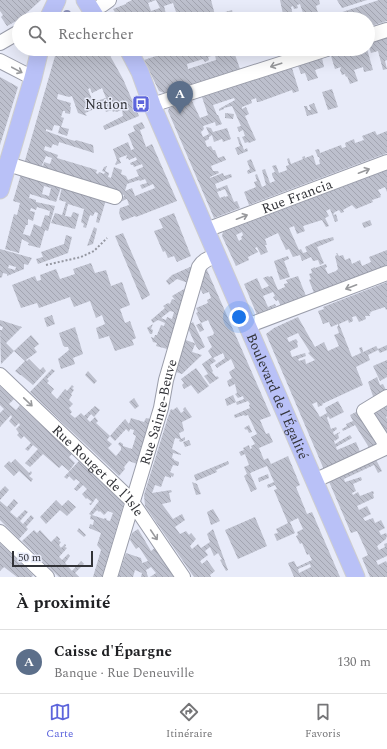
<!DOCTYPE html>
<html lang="fr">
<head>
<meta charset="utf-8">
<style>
	body { margin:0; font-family:Spectral,serif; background:#f2f2f2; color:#202124 }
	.scale { position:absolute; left:12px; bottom:10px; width:81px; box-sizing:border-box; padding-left:4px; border:2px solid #323338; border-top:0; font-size:11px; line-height:14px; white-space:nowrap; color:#323338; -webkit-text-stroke:3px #e8ebf9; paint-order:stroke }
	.you { position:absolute; left:239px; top:317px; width:14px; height:14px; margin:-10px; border:3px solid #fff; border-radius:50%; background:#1a73e8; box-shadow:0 0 0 6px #1a73e833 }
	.badge { display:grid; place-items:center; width:26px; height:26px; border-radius:50%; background:#5d65dc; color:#fff; font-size:13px; font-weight:700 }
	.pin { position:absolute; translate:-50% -33px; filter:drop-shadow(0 1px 2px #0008) }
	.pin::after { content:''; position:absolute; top:21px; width:14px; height:12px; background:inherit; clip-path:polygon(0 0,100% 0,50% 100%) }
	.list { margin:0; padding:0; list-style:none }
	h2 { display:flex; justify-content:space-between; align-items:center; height:52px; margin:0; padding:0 16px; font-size:17px }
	h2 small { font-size:13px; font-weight:400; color:#757577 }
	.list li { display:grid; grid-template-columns:26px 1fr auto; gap:12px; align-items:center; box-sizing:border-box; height:64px; padding:0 16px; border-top:1px solid #e0e0e0 }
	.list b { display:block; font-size:15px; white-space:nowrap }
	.list p { margin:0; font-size:13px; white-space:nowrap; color:#757577 }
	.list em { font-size:13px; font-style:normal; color:#757577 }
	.icon { flex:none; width:22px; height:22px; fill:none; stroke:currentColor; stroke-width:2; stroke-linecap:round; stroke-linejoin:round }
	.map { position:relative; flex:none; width:387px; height:577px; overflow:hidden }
	.search { position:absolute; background:#fff; box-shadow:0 4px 16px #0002; left:12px; right:12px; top:12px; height:44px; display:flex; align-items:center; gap:10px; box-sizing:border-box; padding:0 14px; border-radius:22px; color:#757577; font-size:15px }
	.sheet { height:116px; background:#fff }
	nav { display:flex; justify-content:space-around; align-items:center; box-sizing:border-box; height:56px; border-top:1px solid #e0e0e0; background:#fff; font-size:11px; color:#757577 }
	nav a { display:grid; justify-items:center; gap:2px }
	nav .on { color:#5d65dc }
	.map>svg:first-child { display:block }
</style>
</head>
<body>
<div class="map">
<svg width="387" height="577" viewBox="0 0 387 577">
	<defs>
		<pattern id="building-back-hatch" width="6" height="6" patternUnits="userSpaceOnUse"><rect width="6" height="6" fill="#bdc0cd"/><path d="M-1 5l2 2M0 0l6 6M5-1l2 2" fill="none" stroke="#a3a5b1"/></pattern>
	</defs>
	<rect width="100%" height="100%" fill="#e8ebf9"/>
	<path fill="url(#building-back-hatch)" fill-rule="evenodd" d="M 0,0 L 41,0 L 20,19 L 7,26 L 1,17 L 3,15 L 0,11 Z
		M 132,0 L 211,0 L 215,15 L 232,10 L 234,19 L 119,19 L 113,9 L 126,4 L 126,3 ZM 156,0 L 160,8 L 151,11 L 148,3 ZM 173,3 L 177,15 L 167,18 L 164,6 Z
		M 280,0 L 319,0 L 320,4 L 316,6 L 318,13 L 316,14 L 316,16 L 314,16 L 315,17 L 319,16 L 320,19 L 305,19 L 300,4 L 297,5 L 298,8 L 294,9 L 293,6 L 291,7 L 294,19 L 284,19 Z
		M 337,0 L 367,0 L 342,8 Z
		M 379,0 L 387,0 L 387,21 L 368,27 L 368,19 L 325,19 L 324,18 Z
		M 387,38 L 387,60 L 385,61 L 387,69 L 383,70 L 378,51 L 371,53 L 368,44 Z
		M 57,49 L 96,49 L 108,52 L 123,79 L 139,116 L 105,130 L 103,126 L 123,116 L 122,110 L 116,112 L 115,111 L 113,112 L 112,110 L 106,112 L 104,105 L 85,113 L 87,116 L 78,113 L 72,96 L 69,97 L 58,94 L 57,99 L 71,103 L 70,107 L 71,107 L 70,114 L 65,113 L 65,111 L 63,111 L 61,117 L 64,118 L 61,127 L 69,129 L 67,136 L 58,133 L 60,126 L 54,125 L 52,131 L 46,129 L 46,131 L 68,139 L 75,141 L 76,140 L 93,145 L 94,153 L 59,142 L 58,146 L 53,144 L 51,148 L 45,146 L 44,150 L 58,155 L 57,158 L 97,170 L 96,173 L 98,174 L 99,172 L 104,174 L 105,172 L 102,171 L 104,167 L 107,166 L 105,171 L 109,173 L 108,177 L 111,178 L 114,167 L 122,170 L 121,174 L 126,176 L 128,180 L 139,176 L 136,170 L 143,167 L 142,164 L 134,167 L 133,165 L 131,165 L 130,163 L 137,160 L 136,157 L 129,160 L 128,158 L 126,159 L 127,155 L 119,158 L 121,163 L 115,165 L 117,160 L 113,149 L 128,142 L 131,150 L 134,149 L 128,134 L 135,131 L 133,126 L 142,122 L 145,128 L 140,130 L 146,147 L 152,144 L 177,201 L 136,217 L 135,216 L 122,221 L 119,213 L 120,208 L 129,205 L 127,199 L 122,201 L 124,195 L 24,164 ZM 90,88 L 92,93 L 102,88 L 106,98 L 93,102 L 88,89 ZM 46,156 L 52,158 L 50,164 L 44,162 L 43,166 L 42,165 ZM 145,179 L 147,183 L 140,185 L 142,189 L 153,184 L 155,188 L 135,196 L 132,188 L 125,191 L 127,184 L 139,180 L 140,181 Z
		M 153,49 L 233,49 L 240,69 L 164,93 L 159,91 L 144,60 L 156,56 ZM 215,55 L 216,60 L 188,69 L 187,64 L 203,59 L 205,62 L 209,60 L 208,57 Z
		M 283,49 L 300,49 L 284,54 Z
		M 352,49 L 367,49 L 373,70 L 364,72 L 363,67 L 354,70 L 358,81 L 350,84 L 347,76 L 346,77 L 345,74 L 342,75 L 340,70 L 341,67 L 335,69 L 331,56 Z
		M 322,58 L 324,67 L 315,70 L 318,78 L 308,81 L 305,73 L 301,74 L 298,66 Z
		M 292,68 L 299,91 L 293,93 L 292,90 L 259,102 L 257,102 L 256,98 L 251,100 L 252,103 L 242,107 L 242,109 L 246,107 L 249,114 L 245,116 L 256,140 L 249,143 L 248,142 L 245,143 L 242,137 L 245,136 L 243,130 L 239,132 L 237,127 L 241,126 L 232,106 L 224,108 L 224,109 L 219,111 L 219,109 L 235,100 L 234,98 L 213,105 L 217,115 L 218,115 L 222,124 L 216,126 L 215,122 L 203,126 L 204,129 L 201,132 L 203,137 L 209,134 L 206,127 L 211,128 L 213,132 L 227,128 L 231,139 L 223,142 L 222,139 L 214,142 L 212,135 L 209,137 L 209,139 L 205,141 L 207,147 L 211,146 L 213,150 L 215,150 L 218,158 L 224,156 L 226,160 L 211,166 L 213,171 L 218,171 L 219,173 L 210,177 L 210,178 L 223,173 L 224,176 L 231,174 L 232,177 L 215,184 L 217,189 L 227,185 L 234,202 L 237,201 L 240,208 L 214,218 L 168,111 L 169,108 L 192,101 L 200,118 L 208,115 L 202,97 ZM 225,189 L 228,196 L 225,197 L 225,196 L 220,198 L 217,192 Z
		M 0,77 L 18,87 L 0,145 Z
		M 332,89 L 338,107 L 328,110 L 322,92 Z
		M 314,103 L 318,113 L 307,116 L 304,106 L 307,106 L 308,110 L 311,110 L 309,105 Z
		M 225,113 L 234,114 L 233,119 L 225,118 Z
		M 375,131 L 377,135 L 387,131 L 387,153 L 249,205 L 244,192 L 256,187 L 254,182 L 257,181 L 255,175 L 257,174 L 262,187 L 266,185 L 262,170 L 265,169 L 270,183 L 275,181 L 272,175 L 272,173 L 275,172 L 272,166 L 276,165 L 279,173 L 287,170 L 286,166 L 289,165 L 287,159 L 289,158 L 291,164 L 303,159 L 302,157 L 305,156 L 305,158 L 313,155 L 316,165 L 320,164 L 319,160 L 320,159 L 319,157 L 318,157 L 315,150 L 319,149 L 320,153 L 341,145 L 342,148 L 346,147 L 345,143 L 354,139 L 355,143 L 364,140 L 362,136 Z
		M 237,137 L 239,137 L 244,150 L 247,148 L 248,151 L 238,155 L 235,148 L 240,146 Z
		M 251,159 L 256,171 L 248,174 L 247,171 L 250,169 L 247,161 Z
		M 387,170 L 387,192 L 385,187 L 378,190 L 381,195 L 380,196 L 381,197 L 372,200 L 373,202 L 356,209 L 352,205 L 343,210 L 344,212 L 341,213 L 339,210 L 335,212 L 333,214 L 334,215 L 336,214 L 338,221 L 335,222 L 330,209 L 326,211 L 329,216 L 325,218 L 329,226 L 326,227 L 322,220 L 303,226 L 305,231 L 297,234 L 294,226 L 289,228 L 299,250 L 301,249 L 303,253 L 307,252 L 305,247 L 318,241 L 333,237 L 334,240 L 317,247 L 324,263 L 320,265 L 318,260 L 313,261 L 311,257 L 302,261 L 300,255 L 293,257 L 289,249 L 286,250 L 278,233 L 265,239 L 267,245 L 265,245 L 268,252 L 261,255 L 257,247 L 255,248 L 258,252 L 248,257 L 249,260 L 236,266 L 222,236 L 223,232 ZM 242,232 L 243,235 L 241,237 L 242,239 L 239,241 L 236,235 Z
		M 21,174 L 61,187 L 56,202 L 30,194 L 29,198 L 36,200 L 36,202 L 55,206 L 48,231 L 45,230 L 40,248 L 28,245 L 29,243 L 22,239 L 19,253 L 5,249 L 14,214 L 17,215 L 20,203 L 13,201 ZM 44,186 L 51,188 L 49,196 L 42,194 ZM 37,207 L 50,211 L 49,216 L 45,215 L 41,227 L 34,224 L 30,236 L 23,234 L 26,225 L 28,225 L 28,219 L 33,221 L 35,212 L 30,211 L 31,208 L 36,210 Z
		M 62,187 L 106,200 L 99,223 L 96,222 L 98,213 L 95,212 L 93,216 L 90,215 L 86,228 L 83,227 L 84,224 L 81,222 L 84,209 L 68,204 L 65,216 L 71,217 L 73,212 L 79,214 L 75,229 L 51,223 L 55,213 L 62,215 L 66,202 L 59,200 Z
		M 174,213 L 191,256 L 177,262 L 174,256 L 168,258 L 165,251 L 163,252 L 154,231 L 163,228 L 159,219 Z
		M 370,220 L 372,225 L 364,228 L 362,223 Z
		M 94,227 L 97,229 L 93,244 L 87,246 Z
		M 123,233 L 150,295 L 142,300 L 115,236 Z
		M 66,235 L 72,237 L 68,253 L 38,264 L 36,259 L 43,257 L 41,252 L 64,244 Z
		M 0,249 L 32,258 L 28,265 L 24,264 L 24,269 L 7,276 L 7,274 L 3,273 L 2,277 L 0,278 ZM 9,265 L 16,267 L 15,270 L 8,268 Z
		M 387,250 L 387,265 L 314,293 L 309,280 L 311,279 L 309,274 L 312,273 L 311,269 L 315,267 L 315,268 L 326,264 L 327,267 L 325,268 L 328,274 L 336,271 L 338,269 L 335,256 L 337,255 L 336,253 L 337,253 L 339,256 L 343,255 L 345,260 L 350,258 L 352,264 L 360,260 L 362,266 L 371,262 L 369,257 Z
		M 288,256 L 289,259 L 284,261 L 290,277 L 280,280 L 274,261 Z
		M 91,263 L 95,273 L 106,270 L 111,286 L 122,282 L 130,305 L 120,309 L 125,323 L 130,321 L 136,338 L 132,340 L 134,345 L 115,351 L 109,336 L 99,339 L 96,328 L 105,324 L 102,315 L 96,318 L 90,301 L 74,307 L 70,297 L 39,308 L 37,303 L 21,308 L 12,285 L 35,276 L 37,281 L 41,280 L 40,275 L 56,269 L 60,279 L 75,274 L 73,269 Z
		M 197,264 L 191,284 L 177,279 L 169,285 L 166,281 L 172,275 Z
		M 203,269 L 207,270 L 271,416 L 260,420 L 266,434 L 269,433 L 273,442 L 259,448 L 264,460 L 268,458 L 271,464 L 288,456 L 300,485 L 296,487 L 307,514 L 312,512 L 340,577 L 294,577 L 288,563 L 294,561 L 297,567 L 312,560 L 309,554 L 307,555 L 302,543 L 300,544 L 296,536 L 298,535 L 297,532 L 303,529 L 298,518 L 290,522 L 295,533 L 277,541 L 274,534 L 278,533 L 276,529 L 288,523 L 274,490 L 277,489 L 275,485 L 268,488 L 267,485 L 274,482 L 267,466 L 250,473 L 257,489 L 251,492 L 244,476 L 247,474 L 244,467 L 249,465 L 245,454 L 241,456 L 239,452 L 244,450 L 243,448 L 249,445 L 250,449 L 252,448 L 251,446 L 255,444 L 251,437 L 257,434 L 248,415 L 245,416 L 244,415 L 235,418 L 234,415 L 250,408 L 249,405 L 250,404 L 248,401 L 237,405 L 236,402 L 244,399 L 243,396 L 238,398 L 235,394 L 237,393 L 235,384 L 229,387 L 227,381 L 232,378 L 229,372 L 235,368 L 231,359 L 217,368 L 215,365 L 225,358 L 223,353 L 213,358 L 216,361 L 210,365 L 213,371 L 212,372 L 216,377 L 217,376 L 219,378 L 210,384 L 204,376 L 208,374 L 202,364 L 212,357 L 208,351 L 212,347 L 207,337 L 213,335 L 214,333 L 208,320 L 201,323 L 196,313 L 198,312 L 196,308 L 208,303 L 207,300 L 211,298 L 209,292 L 203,294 L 200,288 ZM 310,564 L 311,567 L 299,573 L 298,569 Z
		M 268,276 L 269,277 L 272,276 L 278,290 L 285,287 L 284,284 L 288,283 L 286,280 L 298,276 L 306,296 L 281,306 L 278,300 L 276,301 L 273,297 L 275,296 L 273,292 L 263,296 L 268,307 L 275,304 L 276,306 L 257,315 L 244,284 L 257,278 L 262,289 L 269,286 L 263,278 Z
		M 387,282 L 387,309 L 386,310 L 385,307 L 370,312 L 371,313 L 369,314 L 370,316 L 365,316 L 366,319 L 359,322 L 356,316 L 352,317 L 353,321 L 349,323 L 348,320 L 339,324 L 352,357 L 361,353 L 359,348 L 362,347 L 363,352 L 376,346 L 378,349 L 387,345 L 387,350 L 380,353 L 378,350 L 368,355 L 370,360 L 356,367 L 363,385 L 322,404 L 323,405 L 318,407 L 317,402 L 312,404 L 320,417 L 327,413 L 325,408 L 338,401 L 344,412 L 330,419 L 328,416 L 327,418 L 331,429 L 336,427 L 337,429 L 333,432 L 334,435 L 340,432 L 340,433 L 338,434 L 339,438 L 335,441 L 335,440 L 334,441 L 335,444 L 350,435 L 352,438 L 336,447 L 337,450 L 356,442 L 361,454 L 325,472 L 266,334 L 274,328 L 298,317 L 315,347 L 324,342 L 328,351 L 339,346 L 334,335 L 339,333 L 337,327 L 338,326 L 338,324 L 331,327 L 329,322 L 323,324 L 318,311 L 324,309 L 323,307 ZM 298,333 L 310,352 L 308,353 L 315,360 L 306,364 L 305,359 L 299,361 L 298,359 L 306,356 L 305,353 L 292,357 L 290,351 L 298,347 L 297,343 L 298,342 L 296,339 L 289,342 L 287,338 Z
		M 184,289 L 188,295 L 171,350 L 156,346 L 157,343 L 153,342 L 151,337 L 154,338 L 155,335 L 157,335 L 161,325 L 164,326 L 165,323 L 158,320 L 153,323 L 151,320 L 165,308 L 163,306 L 168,303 L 170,304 L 172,299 L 175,300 L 172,296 ZM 170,311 L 174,312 L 172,319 L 167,317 L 166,320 L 161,318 Z
		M 52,315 L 55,324 L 47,327 L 44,318 Z
		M 0,320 L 22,327 L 6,343 L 14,351 L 1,364 L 0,330 L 2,330 L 3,327 L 0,326 Z
		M 193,322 L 205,347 L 199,350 L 196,346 L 187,326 Z
		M 201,323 L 204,330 L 200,332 L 196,325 Z
		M 153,324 L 151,329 L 153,330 L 152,334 L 150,334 L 147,328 Z
		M 75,327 L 83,354 L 73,358 L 75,364 L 61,369 L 58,359 L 69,350 L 68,347 L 65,347 L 63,345 L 59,333 Z
		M 31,335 L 39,344 L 34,348 L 37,352 L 26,360 L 27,361 L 29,359 L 40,370 L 43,367 L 46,371 L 33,385 L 21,375 L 20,375 L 15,371 L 25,361 L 14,351 Z
		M 183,339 L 194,343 L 195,344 L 192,352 L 202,355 L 182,374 L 173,371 Z
		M 387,360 L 387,377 L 380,381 L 373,366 Z
		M 196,368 L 209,386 L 198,394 L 191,385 L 184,389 L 182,385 L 184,383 L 181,379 Z
		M 52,369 L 55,371 L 47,379 L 49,381 L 47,383 L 54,389 L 51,393 L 57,399 L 65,389 L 67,391 L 72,385 L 74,387 L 72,388 L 74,390 L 71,394 L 72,395 L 69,400 L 73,404 L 69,408 L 72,412 L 70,414 L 75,418 L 81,413 L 84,416 L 95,406 L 100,410 L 94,417 L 91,414 L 87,419 L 90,422 L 95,417 L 98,421 L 96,423 L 110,436 L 107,440 L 112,444 L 108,448 L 116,456 L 121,450 L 121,447 L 118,444 L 120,442 L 123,444 L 123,446 L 132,449 L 136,436 L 133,434 L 134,430 L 130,429 L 129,432 L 126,429 L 115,441 L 110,436 L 116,429 L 125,419 L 129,424 L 131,418 L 144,422 L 146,418 L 150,419 L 137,464 L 129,461 L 124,467 L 125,469 L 119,476 L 30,392 Z
		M 88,371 L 97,381 L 94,384 L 85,375 Z
		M 377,377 L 380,385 L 383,384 L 387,392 L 374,399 L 368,382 Z
		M 0,386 L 14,399 L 9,404 L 16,410 L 20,405 L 72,454 L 69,457 L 75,463 L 69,471 L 62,465 L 59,468 L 43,454 L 30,467 L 25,463 L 38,449 L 33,445 L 28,451 L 25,449 L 31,443 L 24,436 L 21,439 L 17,435 L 19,433 L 16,429 L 20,425 L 19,423 L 15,427 L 9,421 L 12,417 L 11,415 L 0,427 L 0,413 L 4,409 L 0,405 Z
		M 233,395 L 236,402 L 227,406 L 225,399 Z
		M 134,398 L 139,406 L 135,409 L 129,402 Z
		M 387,402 L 387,416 L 386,417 L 387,419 L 387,438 L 371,417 Z
		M 177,407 L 181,413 L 184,411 L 183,409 L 185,407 L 192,417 L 182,422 L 184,431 L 179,433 L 181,439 L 185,437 L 185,440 L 181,442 L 179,441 L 180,439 L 175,438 L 172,449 L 181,454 L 181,455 L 173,453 L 172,458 L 174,459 L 174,460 L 179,462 L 179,464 L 178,466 L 173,465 L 170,472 L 174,474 L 173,477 L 171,476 L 171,478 L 165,476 L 161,487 L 155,485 L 152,493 L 171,490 L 172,492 L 169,493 L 171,502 L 162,504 L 173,519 L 182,514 L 185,520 L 175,527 L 180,534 L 186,531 L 189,535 L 191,533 L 196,539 L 190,546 L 192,549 L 198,544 L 201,548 L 210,542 L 207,534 L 213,529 L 228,570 L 226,571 L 220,560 L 222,559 L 218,553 L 214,556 L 210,547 L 205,551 L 208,555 L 200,561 L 202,564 L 207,560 L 215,571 L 210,575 L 211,577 L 194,577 L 145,506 L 144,495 L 168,417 L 171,409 L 173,410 Z
		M 360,410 L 378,444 L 370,449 L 355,425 L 343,431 L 342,429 L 347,426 L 346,424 L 353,421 L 350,415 Z
		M 249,425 L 252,432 L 249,433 L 247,429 L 246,430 L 244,428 Z
		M 189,440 L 191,445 L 185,447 L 183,442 Z
		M 374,456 L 382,471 L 378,473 L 374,465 L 344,479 L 345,482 L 361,477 L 362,480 L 353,484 L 356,491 L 352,493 L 353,495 L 358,492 L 360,496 L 373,491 L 374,493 L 373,494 L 374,498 L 357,506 L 359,510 L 367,506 L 371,514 L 363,518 L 365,521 L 373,518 L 375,523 L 381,520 L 385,528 L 379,531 L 381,535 L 386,533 L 387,535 L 386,539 L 377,546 L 379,550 L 385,547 L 384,544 L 387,543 L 387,556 L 376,561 L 378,565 L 386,561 L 387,563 L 387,577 L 370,577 L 362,558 L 368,555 L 357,531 L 351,533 L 327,477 Z
		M 15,459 L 29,473 L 31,471 L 32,473 L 29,476 L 33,479 L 31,482 L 19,471 L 14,476 L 4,466 L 9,461 L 11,463 Z
		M 79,461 L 123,503 L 123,506 L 102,577 L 93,577 L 101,550 L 97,545 L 101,533 L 89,528 L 90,524 L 93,525 L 94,520 L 90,519 L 91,515 L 89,514 L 99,501 L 96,498 L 91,505 L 89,504 L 92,502 L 87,498 L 86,499 L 82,494 L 87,489 L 83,485 L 77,491 L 74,489 L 80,482 L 76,479 L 74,481 L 69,476 L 67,479 L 64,477 ZM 97,510 L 99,512 L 100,511 L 104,515 L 108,511 L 113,513 L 110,521 L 106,520 L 107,519 L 105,518 L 104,519 L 92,515 Z
		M 228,461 L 229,464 L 216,470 L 217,472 L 196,481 L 194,475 Z
		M 268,474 L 269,478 L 259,482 L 258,478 Z
		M 192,482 L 197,484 L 201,494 L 196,495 Z
		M 5,486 L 9,490 L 0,500 L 0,491 Z
		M 14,499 L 18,503 L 10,512 L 17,518 L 25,510 L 28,512 L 20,521 L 23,524 L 31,515 L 34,518 L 26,527 L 28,529 L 19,539 L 0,520 L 0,501 L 7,507 Z
		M 56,500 L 62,506 L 68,500 L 76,507 L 67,516 L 60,510 L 46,524 L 40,517 Z
		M 213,509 L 220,521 L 211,525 L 207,512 Z
		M 255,517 L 267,546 L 238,559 L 225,530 Z
		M 79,528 L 86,535 L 84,537 L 77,531 Z
		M 138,529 L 151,551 L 155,548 L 174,577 L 150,577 L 156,573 L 151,567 L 146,570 L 148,577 L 141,577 L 142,573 L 135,570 L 133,577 L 118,577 L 126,553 L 141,558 L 142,563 L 148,561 L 139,547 L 136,549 L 130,540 L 132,533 Z
		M 34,530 L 37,533 L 40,530 L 51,542 L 57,536 L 60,539 L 59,541 L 61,542 L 59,545 L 61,548 L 65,544 L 66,545 L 65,547 L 67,548 L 59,557 L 62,560 L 68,554 L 70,556 L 65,563 L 72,571 L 81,561 L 84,564 L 75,573 L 79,577 L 59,577 L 22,541 Z
		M 0,543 L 33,575 L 32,577 L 17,577 L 4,567 L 0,571 Z"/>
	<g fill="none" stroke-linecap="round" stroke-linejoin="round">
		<defs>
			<g id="minor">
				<path d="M 102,5 L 109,0"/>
				<path d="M 368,36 L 387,30"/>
				<path d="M 0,43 L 19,32"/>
				<path d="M 0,61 L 33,78"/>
				<path d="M 152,105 L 327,49"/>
				<path d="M 8,164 L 115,197"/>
				<path id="s1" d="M 206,230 L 387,162"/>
				<path d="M 247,326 L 387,273"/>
				<path id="s2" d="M 0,375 L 130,499 L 183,577"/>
				<path d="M 314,481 L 383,449 L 384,442 L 364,411 L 387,397"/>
				<path d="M 0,532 L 47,577"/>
				<path id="s3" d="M 110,577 L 161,408 L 166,380 L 199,267 C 203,260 210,258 217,255"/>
			</g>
			<g id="major">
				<path d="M 85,0 L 97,19"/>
				<path d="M 48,19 L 57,0"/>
				<path id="s4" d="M 128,49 L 140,72 L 152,105 L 356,577"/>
				<path d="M 0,190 L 33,78 L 40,49"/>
			</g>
		</defs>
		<use href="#minor" stroke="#9a9daa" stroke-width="16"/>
		<use href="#major" stroke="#cececf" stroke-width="19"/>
		<path stroke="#9597a1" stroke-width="2" stroke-dasharray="2 2" stroke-linecap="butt" d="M 46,265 L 81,257 L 94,251 L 107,238"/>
		<use href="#minor" stroke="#fff" stroke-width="14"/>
		<use href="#major" stroke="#b9c1f7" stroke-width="17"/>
	</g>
	<circle fill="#8a90b9" cx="67" cy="14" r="4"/>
	<defs><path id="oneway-shaft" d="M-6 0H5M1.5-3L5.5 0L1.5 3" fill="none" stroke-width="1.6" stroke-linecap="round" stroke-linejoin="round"/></defs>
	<g stroke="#98999c">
		<use href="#oneway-shaft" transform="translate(276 65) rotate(162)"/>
		<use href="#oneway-shaft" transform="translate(17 70) rotate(28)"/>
		<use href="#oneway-shaft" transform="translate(364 171) rotate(-21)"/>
		<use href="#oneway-shaft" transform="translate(242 217) rotate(-21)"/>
		<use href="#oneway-shaft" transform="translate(351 287) rotate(159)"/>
		<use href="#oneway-shaft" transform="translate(28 402) rotate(44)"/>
		<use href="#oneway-shaft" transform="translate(154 535) rotate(56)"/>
	</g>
	<defs>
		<symbol id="bus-square" viewBox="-11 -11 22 22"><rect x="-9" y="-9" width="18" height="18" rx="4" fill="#5d65dc" stroke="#e8ebf9"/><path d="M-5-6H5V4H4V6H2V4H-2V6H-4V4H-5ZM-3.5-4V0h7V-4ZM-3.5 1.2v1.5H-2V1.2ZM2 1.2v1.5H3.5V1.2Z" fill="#fff"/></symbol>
	</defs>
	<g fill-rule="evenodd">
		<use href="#bus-square" x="131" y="94" width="20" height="20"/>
	</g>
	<g text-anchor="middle" stroke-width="3" stroke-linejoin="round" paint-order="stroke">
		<g font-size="14" fill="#323338" stroke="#e8ebf9" text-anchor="end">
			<text x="128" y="109">Nation</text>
		</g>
		<g font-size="14" fill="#323338" stroke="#e8ebf9">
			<text dy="5" stroke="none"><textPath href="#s1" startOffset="97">Rue Francia</textPath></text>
			<text dy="5" stroke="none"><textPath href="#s4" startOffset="378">Boulevard de l'Égalité</textPath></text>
			<text dy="5" stroke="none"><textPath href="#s3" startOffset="172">Rue Sainte-Beuve</textPath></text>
			<text dy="5" stroke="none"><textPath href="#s2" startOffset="137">Rue Rouget de l'Isle</textPath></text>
		</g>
	</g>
</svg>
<div class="scale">50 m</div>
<div class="you"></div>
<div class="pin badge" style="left:180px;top:114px;background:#5c6f8a">A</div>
<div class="search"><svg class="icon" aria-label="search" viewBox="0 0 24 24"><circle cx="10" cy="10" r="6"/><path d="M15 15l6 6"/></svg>Rechercher</div>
</div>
<section class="sheet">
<h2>À proximité<small></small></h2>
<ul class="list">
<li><span class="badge" style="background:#5c6f8a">A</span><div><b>Caisse d'Épargne</b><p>Banque · Rue Deneuville</p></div><em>130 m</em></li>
</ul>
</section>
<nav>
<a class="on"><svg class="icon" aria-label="map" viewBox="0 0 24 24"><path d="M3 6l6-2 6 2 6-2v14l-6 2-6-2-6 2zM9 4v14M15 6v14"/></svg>Carte</a>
<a><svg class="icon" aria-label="directions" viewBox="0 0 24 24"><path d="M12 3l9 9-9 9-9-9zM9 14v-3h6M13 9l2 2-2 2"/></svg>Itinéraire</a>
<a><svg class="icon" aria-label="saved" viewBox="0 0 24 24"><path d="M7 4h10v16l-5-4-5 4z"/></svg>Favoris</a>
</nav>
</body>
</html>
